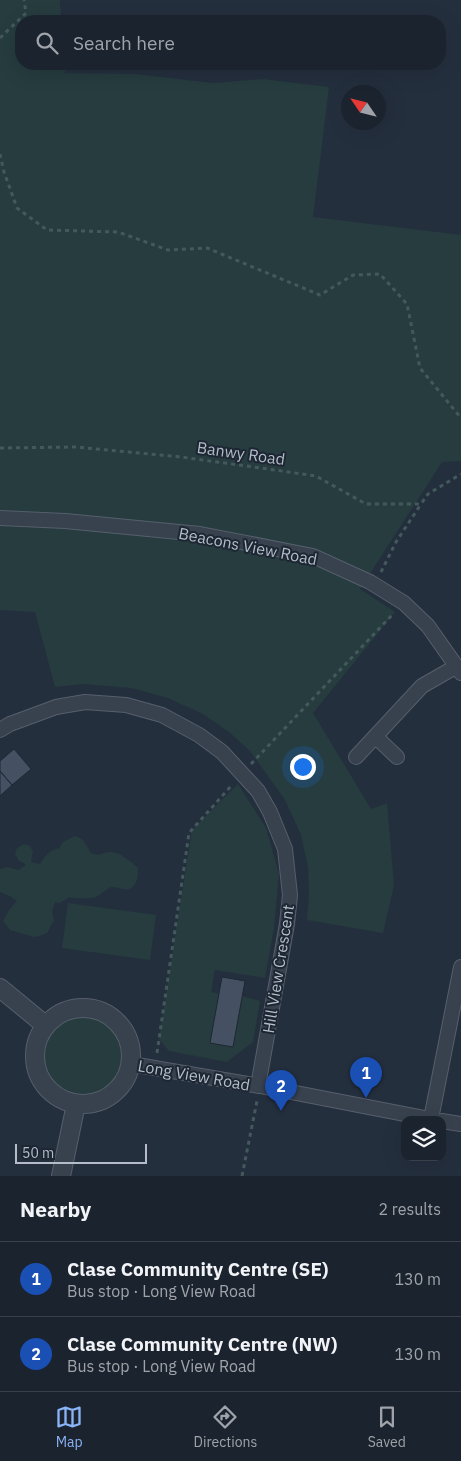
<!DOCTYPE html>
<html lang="en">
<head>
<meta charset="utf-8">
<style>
	body { margin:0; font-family:"IBM Plex Sans",sans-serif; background:#282f3a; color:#f1f3f6 }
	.controls { position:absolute; right:15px; bottom:15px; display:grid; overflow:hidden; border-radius:10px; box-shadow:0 5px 20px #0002 }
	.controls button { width:45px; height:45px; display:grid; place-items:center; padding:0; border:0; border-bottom:1px solid #39404a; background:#1b232e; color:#f1f3f6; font:25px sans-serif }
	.compass { position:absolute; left:341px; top:85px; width:45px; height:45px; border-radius:50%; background:#1b232e; box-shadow:0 5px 20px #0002; rotate:305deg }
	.scale { position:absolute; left:15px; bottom:12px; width:132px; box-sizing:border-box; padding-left:5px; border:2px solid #b4bcc9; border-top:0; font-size:14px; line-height:18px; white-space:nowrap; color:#b4bcc9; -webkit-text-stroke:4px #1d2633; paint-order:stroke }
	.you { position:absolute; left:302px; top:766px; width:18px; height:18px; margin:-12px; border:4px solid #fff; border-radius:50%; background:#1a73e8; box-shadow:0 0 0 8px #1a73e833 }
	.badge { display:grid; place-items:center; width:32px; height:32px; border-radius:50%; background:#8ab4f8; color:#fff; font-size:16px; font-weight:700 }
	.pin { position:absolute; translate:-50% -41px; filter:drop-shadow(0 1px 2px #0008) }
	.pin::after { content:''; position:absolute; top:26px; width:18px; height:15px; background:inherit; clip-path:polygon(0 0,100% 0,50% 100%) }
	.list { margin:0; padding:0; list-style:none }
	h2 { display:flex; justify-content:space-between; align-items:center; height:65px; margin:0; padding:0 20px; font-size:21px }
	h2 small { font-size:16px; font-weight:400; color:#a0a4aa }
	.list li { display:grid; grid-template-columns:32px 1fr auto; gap:15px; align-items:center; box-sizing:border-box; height:75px; padding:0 20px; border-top:1px solid #39404a }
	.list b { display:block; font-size:19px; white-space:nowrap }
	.list p { margin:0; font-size:16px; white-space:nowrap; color:#a0a4aa }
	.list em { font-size:16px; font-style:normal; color:#a0a4aa }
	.icon { flex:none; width:28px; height:28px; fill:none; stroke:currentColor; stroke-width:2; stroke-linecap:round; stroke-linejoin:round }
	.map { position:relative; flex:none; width:461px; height:1176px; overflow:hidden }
	.search { position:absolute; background:#1b232e; box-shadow:0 5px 20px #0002; left:15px; right:15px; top:15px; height:55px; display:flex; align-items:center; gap:12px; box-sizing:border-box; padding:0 18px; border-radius:20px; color:#a0a4aa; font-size:19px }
	.sheet { height:215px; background:#1b232e }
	nav { display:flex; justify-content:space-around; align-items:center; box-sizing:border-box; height:70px; border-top:1px solid #39404a; background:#1b232e; font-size:14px; color:#a0a4aa }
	nav a { display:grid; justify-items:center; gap:2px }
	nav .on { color:#8ab4f8 }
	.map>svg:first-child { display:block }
</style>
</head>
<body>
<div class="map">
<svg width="461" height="1176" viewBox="0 0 461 1176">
	<rect width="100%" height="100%" fill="#242f3e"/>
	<path fill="#263c3f" d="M 0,0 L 60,0 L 61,21 L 21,21 L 21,64 L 64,64 L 65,73 L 136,74 L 213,83 L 263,79 L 329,87 L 313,217 L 461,235 L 461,461 L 442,462 L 360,589 L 395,612 L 313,713 L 371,809 L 387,803 L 394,885 L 383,933 L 307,920 L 309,894 L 308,867 L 301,835 L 285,800 L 250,751 L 229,732 L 203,714 L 168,698 L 131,688 L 83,684 L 55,687 L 35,612 L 0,610 Z
		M 238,784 L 266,828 L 279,874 L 274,928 L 265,978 L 215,970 L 211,992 L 219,994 L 210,1043 L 233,1047 L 242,996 L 260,1001 L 253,1042 L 227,1062 L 169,1051 L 159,1039 L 192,830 Z
		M 75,836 C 85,839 86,845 91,853 C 101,857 102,852 111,852 C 118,851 133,863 138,868 C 138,877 137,891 124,889 C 120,889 117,887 112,887 C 106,889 103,893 98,896 C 94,899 73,899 69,897 L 60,903 L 55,902 L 52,912 L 54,920 L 47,933 L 40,936 L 34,937 L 10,930 L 3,921 L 9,910 L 17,901 L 10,896 L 0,892 L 0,869 L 7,867 L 18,870 L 26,865 L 24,863 L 19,861 L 15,854 L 17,848 L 24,844 L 30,846 L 33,852 L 31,862 L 40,864 C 45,856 49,850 59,848 L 63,842 Z
		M 68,903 L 156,915 L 150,960 L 62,948 Z
		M44 1055a39 39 0 1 1 78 0a39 39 0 1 1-78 0Z"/>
	<path fill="#455162" stroke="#1f2835" d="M 14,749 L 31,769 L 12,785 L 0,771 L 0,761 Z
		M 0,771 L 12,785 L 0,796 Z
		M 222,977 L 245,981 L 233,1047 L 210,1043 Z"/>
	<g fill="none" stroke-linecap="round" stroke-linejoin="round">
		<defs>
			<path id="minor" d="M 0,518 L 65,521 L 200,534 L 313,556 L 370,582 L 404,603 L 428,626 L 461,673
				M 0,730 L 10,724 L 56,707 L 85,702 L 126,705 L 162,715 L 199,735 L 222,752 L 258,791 L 270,812 L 285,849 L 290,895 L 287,924 L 258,1086
				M 376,737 L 397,757
				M 356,757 L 422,686 L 457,666
				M 131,1064 L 260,1086 L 435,1120
				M 431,1119 L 461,967
				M 442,1121 L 461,1124"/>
			<path id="tertiary" d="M 0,988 L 45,1025
				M35 1056a48 48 0 1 1 96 0a48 48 0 1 1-96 0Z
				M 61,1176 L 76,1104"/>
		</defs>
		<use href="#minor" stroke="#565f6c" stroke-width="16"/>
		<use href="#tertiary" stroke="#565f6c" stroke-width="20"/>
		<path stroke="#44595c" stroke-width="3" stroke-dasharray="4 4" stroke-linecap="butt" d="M 0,38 L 26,13 L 24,0
			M 0,154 L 4,172 L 17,208 L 47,230 L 118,232 L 168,250 L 207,248 L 320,295 L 353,275 L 380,274 L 407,304 L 420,368 L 461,418
			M 0,448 L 75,447 L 181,457 L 261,468 L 316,476 L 366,504 L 421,504 L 428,494 L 461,474
			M 381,572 L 396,542 L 421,504
			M 251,764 L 393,614
			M 157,1053 L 189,833 L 232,785
			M 242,1176 L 257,1101"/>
		<use href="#minor" stroke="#38414e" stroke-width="14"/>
		<use href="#tertiary" stroke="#38414e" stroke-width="18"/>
	</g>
	<g text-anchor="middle" stroke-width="4" stroke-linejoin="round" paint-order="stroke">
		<g font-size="16" fill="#b4bcc9" stroke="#1d2633">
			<text transform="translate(241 453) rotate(8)" y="6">Banwy Road</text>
			<text transform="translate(248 546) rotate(11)" y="6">Beacons View Road</text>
			<text transform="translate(278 969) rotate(-81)" y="6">Hill View Crescent</text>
			<text transform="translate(194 1075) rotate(10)" y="6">Long View Road</text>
		</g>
	</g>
</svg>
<div class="controls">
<button><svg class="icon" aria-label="layers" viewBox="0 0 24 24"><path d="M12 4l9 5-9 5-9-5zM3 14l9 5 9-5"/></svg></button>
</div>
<svg class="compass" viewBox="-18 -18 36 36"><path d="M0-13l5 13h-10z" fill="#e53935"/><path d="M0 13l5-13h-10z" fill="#a0a4aa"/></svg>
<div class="scale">50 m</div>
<div class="you"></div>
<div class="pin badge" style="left:366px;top:1098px;background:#1a4fb4">1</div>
<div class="pin badge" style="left:281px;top:1111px;background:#1a4fb4">2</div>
<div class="search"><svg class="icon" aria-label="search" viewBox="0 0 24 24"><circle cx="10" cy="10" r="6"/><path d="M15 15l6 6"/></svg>Search here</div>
</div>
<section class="sheet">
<h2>Nearby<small>2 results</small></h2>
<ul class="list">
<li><span class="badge" style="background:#1a4fb4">1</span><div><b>Clase Community Centre (SE)</b><p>Bus stop · Long View Road</p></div><em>130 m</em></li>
<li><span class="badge" style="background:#1a4fb4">2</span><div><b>Clase Community Centre (NW)</b><p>Bus stop · Long View Road</p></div><em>130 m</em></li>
</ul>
</section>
<nav>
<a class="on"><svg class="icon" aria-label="map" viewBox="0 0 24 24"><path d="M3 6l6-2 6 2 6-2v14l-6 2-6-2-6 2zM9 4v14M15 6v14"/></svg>Map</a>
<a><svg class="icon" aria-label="directions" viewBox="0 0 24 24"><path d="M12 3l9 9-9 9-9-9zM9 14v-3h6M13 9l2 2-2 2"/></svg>Directions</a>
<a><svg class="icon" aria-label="saved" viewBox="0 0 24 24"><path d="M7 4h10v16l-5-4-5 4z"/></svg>Saved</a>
</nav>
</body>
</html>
